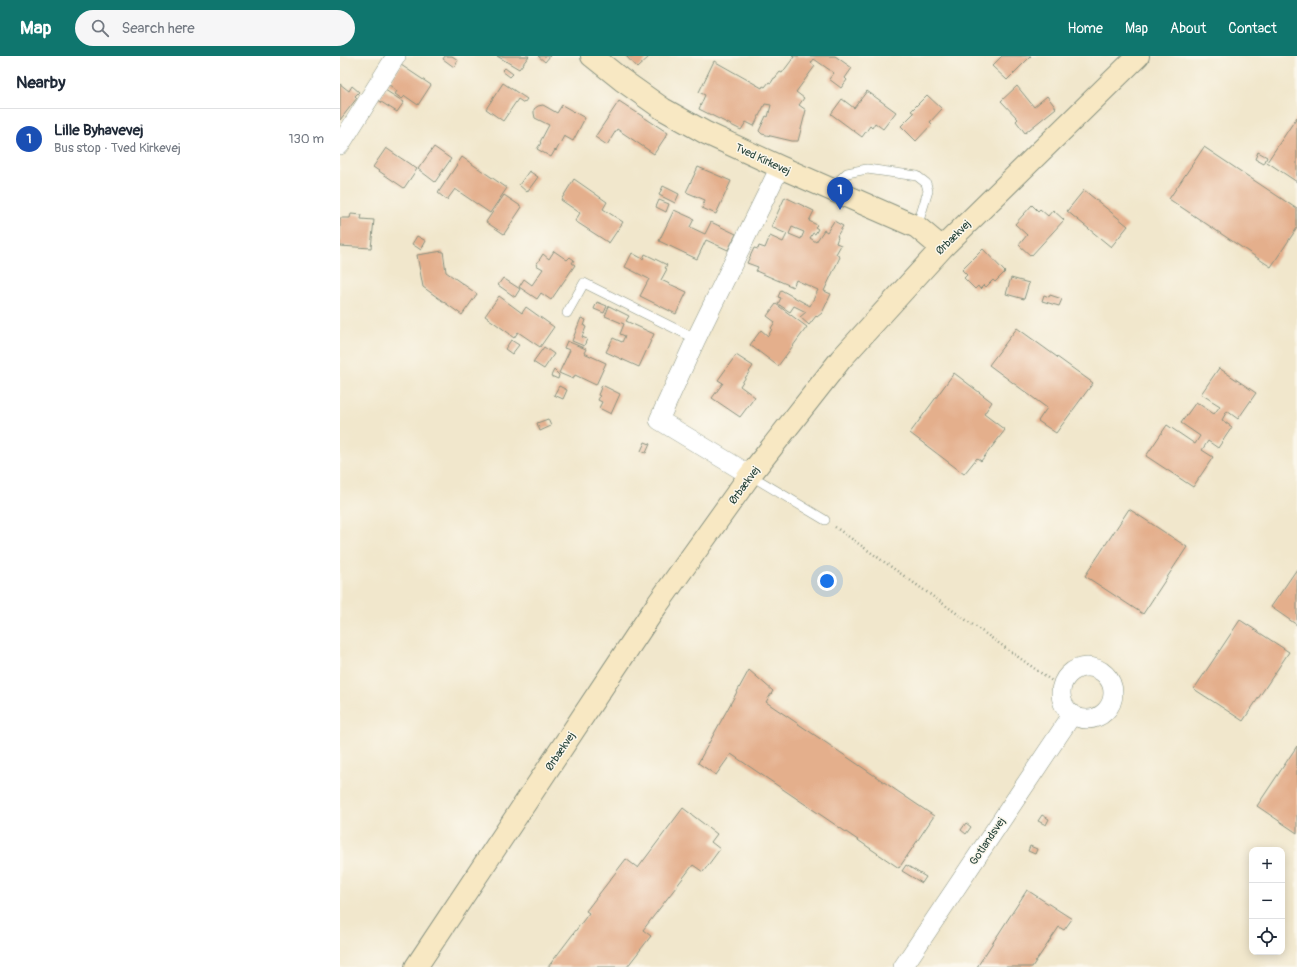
<!DOCTYPE html>
<html lang="en">
<head>
<meta charset="utf-8">
<style>
	body { margin:0; font-family:Pangolin,sans-serif; background:#f6f6f7; color:#1f2937 }
	.controls { position:absolute; right:12px; bottom:12px; display:grid; overflow:hidden; border-radius:8px; box-shadow:0 2px 10px #0003 }
	.controls button { width:36px; height:36px; display:grid; place-items:center; padding:0; border:0; border-bottom:1px solid #e0e1e3; background:#fff; color:#1f2937; font:20px sans-serif }
	.you { position:absolute; left:487px; top:525px; width:14px; height:14px; margin:-10px; border:3px solid #fff; border-radius:50%; background:#1a73e8; box-shadow:0 0 0 6px #1a73e833 }
	.badge { display:grid; place-items:center; width:26px; height:26px; border-radius:50%; background:#0f766e; color:#fff; font-size:13px; font-weight:700 }
	.pin { position:absolute; translate:-50% -33px; filter:drop-shadow(0 1px 2px #0008) }
	.pin::after { content:''; position:absolute; top:21px; width:14px; height:12px; background:inherit; clip-path:polygon(0 0,100% 0,50% 100%) }
	.list { margin:0; padding:0; list-style:none }
	h2 { display:flex; justify-content:space-between; align-items:center; height:52px; margin:0; padding:0 16px; font-size:17px }
	h2 small { font-size:13px; font-weight:400; color:#747a83 }
	.list li { display:grid; grid-template-columns:26px 1fr auto; gap:12px; align-items:center; box-sizing:border-box; height:60px; padding:0 16px; border-top:1px solid #e0e1e3 }
	.list b { display:block; font-size:15px; white-space:nowrap }
	.list p { margin:0; font-size:13px; white-space:nowrap; color:#747a83 }
	.list em { font-size:13px; font-style:normal; color:#747a83 }
	.icon { flex:none; width:22px; height:22px; fill:none; stroke:currentColor; stroke-width:2; stroke-linecap:round; stroke-linejoin:round }
	.map { position:relative; flex:none; width:957px; height:911px; overflow:hidden }
	header { display:flex; align-items:center; gap:24px; box-sizing:border-box; height:56px; padding:0 20px; background:#0f766e; color:#fff }
	header strong { font-size:19px }
	nav { display:flex; gap:22px; margin-inline-start:auto; font-size:14px }
	.search { width:280px; height:36px; background:#f6f6f7; display:flex; align-items:center; gap:10px; box-sizing:border-box; padding:0 14px; border-radius:22px; color:#747a83; font-size:15px }
	main { display:flex }
	aside { flex:1; background:#fff }
	.map>svg:first-child { display:block }
</style>
</head>
<body>
<header>
<strong>Map</strong>
<div class="search"><svg class="icon" aria-label="search" viewBox="0 0 24 24"><circle cx="10" cy="10" r="6"/><path d="M15 15l6 6"/></svg>Search here</div>
<nav><a>Home</a><a>Map</a><a>About</a><a>Contact</a></nav>
</header>
<main>
<aside>
<h2>Nearby<small></small></h2>
<ul class="list">
<li><span class="badge" style="background:#1a4fb4">1</span><div><b>Lille Byhavevej</b><p>Bus stop · Tved Kirkevej</p></div><em>130 m</em></li>
</ul>
</aside>
<div class="map">
<svg width="957" height="911" viewBox="0 0 957 911">
	<rect width="100%" height="100%" fill="#fbf7ec"/>
	<filter id="ink" filterUnits="userSpaceOnUse"><feTurbulence type="fractalNoise" baseFrequency=".025" numOctaves="2"/><feDisplacementMap in="SourceGraphic" scale="8" xChannelSelector="R" yChannelSelector="G"/><feConvolveMatrix kernelMatrix="1 2 1 2 8 2 1 2 1" color-interpolation-filters="sRGB"/></filter>
	<filter id="wash" filterUnits="userSpaceOnUse"><feTurbulence type="fractalNoise" baseFrequency=".012" numOctaves="4" result="noise"/><feDisplacementMap in="SourceGraphic" scale="16" xChannelSelector="R" yChannelSelector="G"/><feGaussianBlur stdDeviation="0.9" result="paint"/><feColorMatrix in="noise" values="0 0 0 0 0 0 0 0 0 0 0 0 0 0 0 0 0 1.4 0 .05"/><feComposite in="paint" operator="in"/></filter>
	<g filter="url(#wash)">
		<rect width="100%" height="100%" fill="#f1e7cc"/>
		<g id="blocks">
			<path fill="#e4af8c" fill-rule="evenodd" d="M 105,0 L 112,0 L 118,4 L 114,11 L 103,3 Z
				M 157,0 L 189,0 L 179,13 Z
				M 198,0 L 210,0 L 205,6 Z
				M 286,0 L 310,0 L 297,12 Z
				M 452,0 L 495,0 L 512,12 L 505,22 L 507,24 L 501,32 L 489,23 L 494,17 L 474,3 L 471,7 L 475,10 L 456,36 L 464,42 L 459,49 L 466,54 L 458,85 L 452,85 L 422,78 L 419,75 L 426,60 L 428,61 L 431,49 L 425,48 L 414,70 L 406,66 L 401,74 L 359,53 L 365,39 L 359,36 L 374,5 L 422,32 L 423,30 L 425,31 L 429,26 L 431,27 L 434,22 L 435,22 L 440,16 L 442,17 L 454,1 Z
				M 662,0 L 691,0 L 667,24 L 652,10 Z
				M 61,9 L 91,29 L 78,49 L 65,40 L 62,43 L 55,38 L 57,35 L 48,28 Z
				M 165,12 L 173,18 L 170,21 L 162,15 Z
				M 163,27 L 187,43 L 184,47 L 178,43 L 163,65 L 146,53 Z
				M 0,28 L 9,35 L 12,30 L 19,36 L 15,40 L 17,42 L 0,64 Z
				M 677,30 L 694,51 L 707,40 L 716,52 L 685,77 L 676,65 L 678,63 L 661,45 Z
				M 45,34 L 64,46 L 57,56 L 38,44 Z
				M 527,35 L 556,56 L 543,73 L 535,67 L 532,72 L 530,70 L 522,81 L 491,58 L 502,43 L 514,52 Z
				M 587,39 L 602,53 L 590,66 L 592,68 L 576,85 L 561,70 L 574,57 L 571,55 Z
				M 279,45 L 328,77 L 314,98 L 277,73 L 267,89 L 255,81 Z
				M 203,49 L 217,57 L 222,49 L 245,62 L 233,85 L 224,80 L 216,95 L 215,94 L 211,101 L 197,93 L 201,87 L 200,86 L 209,69 L 195,62 L 194,57 L 194,53 L 198,50 Z
				M 957,61 L 957,126 L 927,106 Z
				M 94,91 L 111,103 L 95,126 L 78,113 Z
				M 864,91 L 957,153 L 957,172 L 931,211 L 829,143 Z
				M 46,92 L 77,113 L 64,132 L 33,111 Z
				M 918,96 L 927,101 L 924,108 L 915,103 Z
				M 122,101 L 167,132 L 150,157 L 115,133 L 107,144 L 98,137 Z
				M 358,111 L 391,125 L 376,158 L 362,152 L 365,144 L 346,136 Z
				M 189,115 L 198,121 L 187,136 L 179,129 Z
				M 234,123 L 267,146 L 263,153 L 283,166 L 269,187 L 235,165 L 240,157 L 221,144 Z
				M 323,130 L 339,138 L 335,147 L 319,139 Z
				M 744,134 L 788,170 L 771,191 L 727,155 Z
				M 164,139 L 182,151 L 164,178 L 146,166 Z
				M 445,141 L 474,155 L 469,165 L 477,169 L 475,171 L 478,173 L 475,178 L 473,177 L 470,182 L 476,186 L 484,174 L 487,176 L 494,165 L 503,170 L 497,180 L 498,181 L 496,187 L 501,189 L 496,198 L 500,201 L 484,235 L 491,238 L 482,257 L 477,261 L 476,260 L 469,269 L 460,261 L 466,256 L 454,250 L 450,256 L 438,248 L 441,242 L 438,241 L 441,234 L 470,250 L 478,234 L 456,224 L 453,231 L 451,230 L 416,215 L 418,211 L 407,207 L 414,192 L 418,193 L 419,190 L 425,192 L 430,180 L 443,186 L 447,178 L 431,171 ZM 452,171 L 464,176 L 461,183 L 449,178 Z
				M 319,144 L 329,148 L 326,156 L 316,151 Z
				M 692,149 L 698,155 L 700,153 L 708,160 L 713,154 L 724,164 L 691,200 L 679,189 L 687,179 L 675,168 Z
				M 334,154 L 354,163 L 350,171 L 365,178 L 371,166 L 396,178 L 388,194 L 366,184 L 357,203 L 319,185 Z
				M 11,158 L 22,159 L 21,163 L 34,164 L 31,192 L 0,190 L 0,162 L 10,162 Z
				M 77,180 L 86,185 L 81,194 L 72,188 Z
				M 643,193 L 665,216 L 655,226 L 653,224 L 646,231 L 644,229 L 640,233 L 638,230 L 635,233 L 624,222 L 627,219 L 622,214 Z
				M 103,195 L 106,216 L 137,238 L 122,259 L 83,231 L 77,199 Z
				M 214,195 L 227,204 L 230,201 L 234,204 L 232,207 L 235,209 L 211,244 L 201,237 L 197,243 L 179,231 L 184,223 L 192,229 L 203,213 L 196,209 L 203,198 L 209,203 Z
				M 292,197 L 303,203 L 305,198 L 327,209 L 325,212 L 327,213 L 321,224 L 347,236 L 336,258 L 300,240 L 309,223 L 285,211 Z
				M 163,222 L 180,233 L 175,241 L 158,229 Z
				M 671,222 L 689,227 L 684,243 L 666,238 Z
				M 704,239 L 709,241 L 710,239 L 722,243 L 719,250 L 702,245 Z
				M 159,240 L 182,257 L 186,251 L 214,271 L 200,291 L 178,276 L 174,282 L 170,279 L 170,278 L 145,260 Z
				M 257,246 L 267,250 L 264,257 L 254,253 Z
				M 436,248 L 467,271 L 438,310 L 410,289 L 421,274 L 428,280 L 432,273 L 431,272 L 435,266 L 427,260 Z
				M 269,250 L 289,260 L 286,265 L 314,278 L 299,311 L 266,296 L 273,282 L 282,286 L 285,280 L 280,278 L 284,268 L 265,260 Z
				M 241,262 L 246,264 L 244,270 L 246,271 L 242,281 L 247,283 L 244,290 L 232,285 Z
				M 677,272 L 753,327 L 716,377 L 698,365 L 707,352 L 649,309 Z
				M 171,284 L 179,289 L 172,298 L 165,293 Z
				M 227,285 L 246,293 L 244,297 L 266,307 L 256,329 L 235,319 L 233,323 L 219,317 L 230,294 L 224,292 Z
				M 204,291 L 214,298 L 204,313 L 193,306 Z
				M 396,299 L 413,310 L 400,330 L 415,341 L 400,361 L 372,342 L 383,327 L 378,324 Z
				M 879,312 L 916,337 L 898,363 L 887,355 L 882,364 L 892,371 L 878,392 L 868,385 L 862,394 L 873,401 L 853,431 L 806,400 L 827,369 L 855,388 L 860,380 L 841,367 L 856,346 L 874,358 L 880,350 L 861,338 Z
				M 214,314 L 219,319 L 218,323 L 211,320 Z
				M 614,317 L 652,346 L 644,358 L 665,374 L 641,405 L 637,402 L 624,418 L 570,377 Z
				M 262,329 L 280,338 L 271,358 L 259,352 L 262,346 L 258,344 L 260,340 L 258,339 Z
				M 219,330 L 227,334 L 223,343 L 214,339 Z
				M 208,363 L 211,370 L 200,375 L 197,367 Z
				M 305,386 L 310,388 L 306,397 L 301,395 Z
				M 789,453 L 847,491 L 803,558 L 745,520 Z
				M 957,513 L 957,569 L 931,551 Z
				M 900,564 L 949,596 L 903,665 L 854,633 Z
				M 409,614 L 433,635 L 426,646 L 594,760 L 559,812 L 391,698 L 376,719 L 358,707 Z
				M 957,690 L 957,777 L 917,750 Z
				M 343,752 L 377,778 L 371,786 L 380,793 L 363,816 L 353,809 L 303,874 L 311,880 L 287,911 L 208,911 L 249,857 L 246,855 L 286,803 L 298,812 Z
				M 702,759 L 709,763 L 706,769 L 698,765 Z
				M 626,767 L 631,771 L 626,778 L 621,774 Z
				M 690,790 L 697,793 L 695,798 L 688,795 Z
				M 566,809 L 586,821 L 582,827 L 562,815 Z
				M 687,834 L 732,863 L 724,874 L 719,871 L 692,911 L 637,911 Z"/>
		</g>
	</g>
	<g filter="url(#ink)">
		<use href="#blocks" fill-opacity="0" stroke="#889280" stroke-width="1"/>
		<g fill="none" stroke-linecap="round" stroke-linejoin="round">
			<defs>
				<path id="lane" d="M 491,132 L 507,117 L 527,113 L 577,120 L 586,127 L 588,135 L 577,171
					M 227,257 L 244,227 L 356,283
					M 410,419 L 485,464"/>
				<path id="street" d="M 0,89 L 56,0
					M 410,419 L 319,364 L 356,283 L 440,111
					M721 637a26 26 0 1 1 52 0a26 26 0 1 1-52 0Z
					M 563,911 L 732,659"/>
				<path id="secondary" d="M 252,0 L 282,24 L 323,53 L 366,77 L 440,111 L 577,171 L 602,192
					M 76,911 L 317,549 L 410,419 L 501,303 L 602,192 L 798,0"/>
			</defs>
			<use href="#lane" stroke="#889280" stroke-width="10"/>
			<use href="#street" stroke="#889280" stroke-width="20"/>
			<use href="#secondary" stroke="#889280" stroke-width="24"/>
			<path stroke="#889280" stroke-width="2.5" stroke-dasharray="1 3" stroke-linecap="butt" d="M 495,471 L 722,632"/>
			<use href="#lane" stroke="#fff" stroke-width="9"/>
			<use href="#street" stroke="#fff" stroke-width="19"/>
			<use href="#secondary" stroke="#f8e8c3" stroke-width="22"/>
		</g>
	</g>
	<g text-anchor="middle" stroke-width="3" stroke-linejoin="round" paint-order="stroke">
		<g font-size="11" fill="#1f3d34" stroke="#fbf7ec">
			<text transform="translate(423 103) rotate(25)" y="4">Tved Kirkevej</text>
			<text transform="translate(613 181) rotate(-45)" y="4">Ørbækvej</text>
			<text transform="translate(404 429) rotate(-54)" y="4">Ørbækvej</text>
			<text transform="translate(220 695) rotate(-56)" y="4">Ørbækvej</text>
			<text transform="translate(647 785) rotate(-56)" y="4">Gotlandsvej</text>
		</g>
	</g>
</svg>
<div class="controls">
<button>+</button>
<button>−</button>
<button><svg class="icon" aria-label="locate" viewBox="0 0 24 24"><circle cx="12" cy="12" r="6"/><path d="M12 2v4M12 18v4M2 12h4M18 12h4"/></svg></button>
</div>
<div class="you"></div>
<div class="pin badge" style="left:500px;top:154px;background:#1a4fb4">1</div>
</div>
</main>
</body>
</html>
